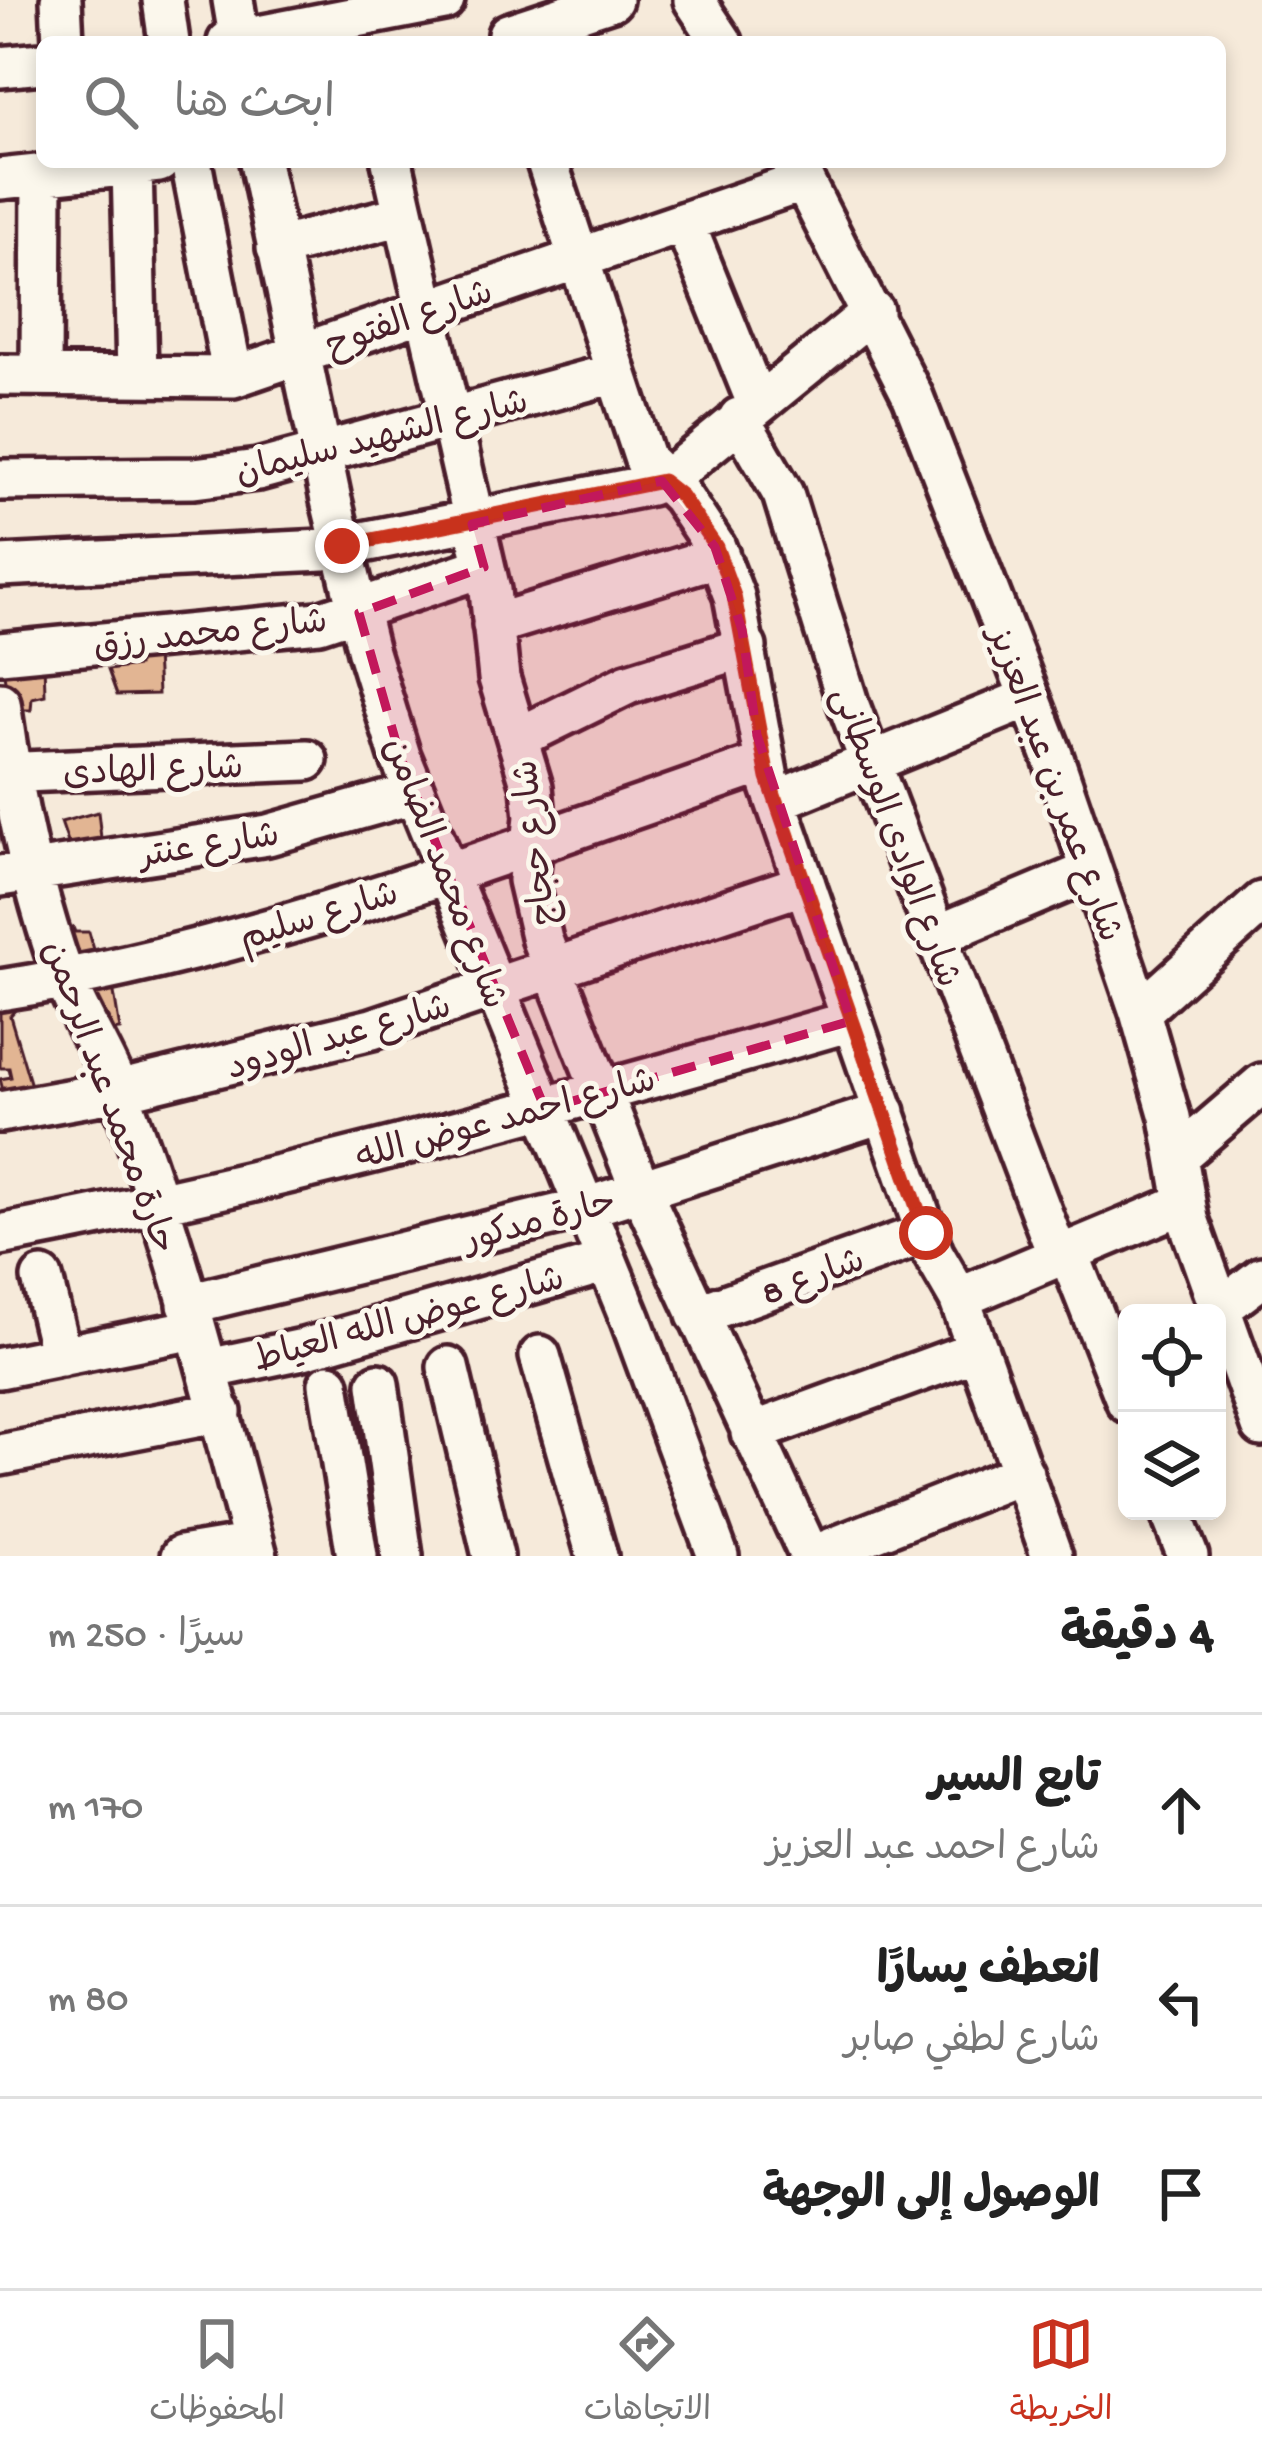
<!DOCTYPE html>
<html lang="ar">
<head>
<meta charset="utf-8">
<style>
	body { margin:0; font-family:"Gochi Hand","Playpen Sans Arabic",sans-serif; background:#f2f2f2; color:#222; direction:rtl }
	.controls { position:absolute; right:36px; bottom:36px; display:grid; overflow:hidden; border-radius:18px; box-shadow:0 6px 18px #0003 }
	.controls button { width:108px; height:108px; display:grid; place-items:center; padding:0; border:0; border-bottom:3px solid #e0e0e0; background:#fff; color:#222; font:60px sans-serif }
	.stop { position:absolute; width:36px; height:36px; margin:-27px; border:9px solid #c8321e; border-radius:50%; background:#fff }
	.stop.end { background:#c8321e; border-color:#fff; box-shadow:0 3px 12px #0008 }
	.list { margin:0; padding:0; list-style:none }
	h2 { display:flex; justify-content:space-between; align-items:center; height:156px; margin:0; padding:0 48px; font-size:51px }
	h2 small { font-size:39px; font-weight:400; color:#767676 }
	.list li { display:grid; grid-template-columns:78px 1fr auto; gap:36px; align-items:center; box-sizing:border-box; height:192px; padding:0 48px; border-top:3px solid #e0e0e0 }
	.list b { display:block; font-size:45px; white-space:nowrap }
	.list p { margin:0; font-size:39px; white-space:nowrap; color:#767676 }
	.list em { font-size:39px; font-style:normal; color:#767676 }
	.icon { flex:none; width:66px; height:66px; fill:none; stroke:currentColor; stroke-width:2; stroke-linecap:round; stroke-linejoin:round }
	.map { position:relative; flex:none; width:1262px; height:1556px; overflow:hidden; direction:ltr }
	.search { position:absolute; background:#fff; box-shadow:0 6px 18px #0003; left:36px; right:36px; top:36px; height:132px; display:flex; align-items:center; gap:30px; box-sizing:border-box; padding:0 42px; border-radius:18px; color:#767676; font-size:45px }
	.sheet { height:732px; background:#fff }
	nav { display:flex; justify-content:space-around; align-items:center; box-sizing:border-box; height:168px; border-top:3px solid #e0e0e0; background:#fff; font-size:33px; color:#767676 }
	nav a { display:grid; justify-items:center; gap:6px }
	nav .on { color:#c8321e }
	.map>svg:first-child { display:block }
</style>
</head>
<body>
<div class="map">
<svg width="1262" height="1556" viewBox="0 0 1262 1556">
	<rect width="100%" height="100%" fill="#f6eada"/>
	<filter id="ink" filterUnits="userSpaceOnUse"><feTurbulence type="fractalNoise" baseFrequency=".00833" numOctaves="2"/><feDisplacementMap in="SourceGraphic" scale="24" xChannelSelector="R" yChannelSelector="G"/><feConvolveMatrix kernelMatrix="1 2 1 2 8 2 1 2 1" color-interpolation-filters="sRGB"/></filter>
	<g filter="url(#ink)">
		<path fill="#e2b593" stroke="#4a1f2b" stroke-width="3" d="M 156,653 L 158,694 L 117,695 L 108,670 L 138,666 L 138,654 Z
			M 1,657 L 44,661 L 45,695 L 32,698 L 31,710 L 10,710 Z
			M 98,812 L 103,855 L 74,860 L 61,822 Z
			M 73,927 L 75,932 L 89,932 L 95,953 L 69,958 L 59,935 Z
			M 112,980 L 120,1030 L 100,1032 L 81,990 Z
			M 17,1008 L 10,1016 L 35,1099 L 6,1102 L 0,1079 L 11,1077 L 9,1068 L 0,1068 L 0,1010 Z"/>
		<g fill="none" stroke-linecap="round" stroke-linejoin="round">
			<defs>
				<path id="minor" d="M 61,0 L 63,42
					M 163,0 L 169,42
					M 233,0 L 240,42
					M 694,0 L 722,42
					M 508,34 L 612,0
					M 228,42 L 444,0
					M 0,67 L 42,63
					M 191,162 L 233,377
					M 260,162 L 331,500 L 368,652 L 400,756 L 631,1320 L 718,1556
					M 392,162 L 490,590 L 499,678 L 532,787 L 535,817 L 528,880 L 542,940 L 641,1191 L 810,1556
					M 547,162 L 645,460 L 681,496 L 715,547 L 734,596 L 768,778 L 933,1253 L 959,1298 L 1052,1556
					M 794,162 L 913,397 L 1051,752 L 1140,1012 L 1170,1117 L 1188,1219 L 1262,1426
					M 132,165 L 137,374
					M 0,179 L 159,162
					M 684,222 L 757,403
					M 277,248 L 403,215
					M 0,375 L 233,377 L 804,181
					M 41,375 L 42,175
					M 739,418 L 783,494 L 848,703 L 1058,1256
					M 0,480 L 194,478 L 258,470 L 615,373
					M 0,566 L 323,550 L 650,485 L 676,472 L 873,311
					M 493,625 L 719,556
					M 0,653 L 319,622 L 484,567
					M 0,703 C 13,796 32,889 64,977 C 79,1017 104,1053 119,1093 C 177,1243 216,1401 257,1556
					M 518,738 L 628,684 L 746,647
					M 0,773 L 307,760
					M 776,801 L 1029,698
					M 0,876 L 268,835 L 415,793
					M 936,936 L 1091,871
					M 0,990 C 263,949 513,849 764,763
					M 1140,1012 L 1262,902
					M 0,1112 L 118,1091 L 372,1029 L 805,884
					M 1178,1156 L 1262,1084
					M 0,1235 C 288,1181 570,1102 851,1021
					M 1068,1252 L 1127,1402
					M 42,1278 L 61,1356
					M 959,1298 L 1185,1203
					M 188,1304 L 585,1208 L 885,1112
					M 1221,1308 L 1262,1277
					M 697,1315 L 926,1233
					M 540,1356 L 597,1556
					M 448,1367 L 493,1556
					M 0,1368 L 195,1329
					M 208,1369 L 303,1349 L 607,1262
					M 329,1384 L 357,1556
					M 378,1384 L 402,1556
					M 751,1433 L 978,1350
					M 0,1455 L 221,1412
					M 1170,1511 L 1188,1556
					M 181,1556 L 254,1544
					M 813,1556 L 1023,1473"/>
			</defs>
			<use href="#minor" stroke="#4a1f2b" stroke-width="48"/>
			<use href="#minor" stroke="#fbf7ec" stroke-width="39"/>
		</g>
	</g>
	<g fill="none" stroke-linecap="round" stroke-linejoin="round" filter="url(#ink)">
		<path stroke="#c8321e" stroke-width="15" d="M 342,546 L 662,481 L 681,496 L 716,547 L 734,596 L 768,778 L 926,1233"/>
	</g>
	<path fill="#c2185b" fill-opacity="0.2" stroke="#c2185b" stroke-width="9" stroke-dasharray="24 15" stroke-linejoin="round" d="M 662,481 L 715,547 L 742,630 L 757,735 L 851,1021 L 545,1109 L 400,756 L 359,613 L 484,567 L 472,524 Z"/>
	<g text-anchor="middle" stroke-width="10" stroke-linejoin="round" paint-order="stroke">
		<g font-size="36" fill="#4a1f2b" stroke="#fbf7ec">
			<text transform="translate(408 316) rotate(-19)" y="13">شارع الفتوح</text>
			<text transform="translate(381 434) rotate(-14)" y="13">شارع الشهيد سليمان</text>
			<text transform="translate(210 630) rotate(-6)" y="13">شارع محمد رزق</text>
			<text transform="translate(153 767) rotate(-2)" y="13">شارع الهادى</text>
			<text transform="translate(1058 783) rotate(70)" y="13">شارع عمر بن عبد العزيز</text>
			<text transform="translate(899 836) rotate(70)" y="13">شارع الوادى الوسطانى</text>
			<text transform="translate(209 842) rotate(-9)" y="13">شارع عنتر</text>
			<text transform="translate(532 843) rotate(-97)" y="13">شارع حجاج</text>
			<text transform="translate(448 872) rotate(69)" y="13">شارع محمد الضامن</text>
			<text transform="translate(318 913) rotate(-17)" y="13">شارع سليم</text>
			<text transform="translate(338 1034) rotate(-16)" y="13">شارع عبد الودود</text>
			<text transform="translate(112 1096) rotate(70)" y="13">حارة محمد عبد الرحمن</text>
			<text transform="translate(505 1116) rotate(-15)" y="13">شارع احمد عوض الله</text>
			<text transform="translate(539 1218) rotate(-15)" y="13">حارة مدكور</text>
			<text transform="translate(812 1274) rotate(-20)" y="13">شارع 8</text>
			<text transform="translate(408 1316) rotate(-15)" y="13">شارع عوض الله العياط</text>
		</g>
	</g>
</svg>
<div class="controls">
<button><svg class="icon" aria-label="locate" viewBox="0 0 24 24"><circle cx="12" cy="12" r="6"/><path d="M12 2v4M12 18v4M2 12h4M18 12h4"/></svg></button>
<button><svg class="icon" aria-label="layers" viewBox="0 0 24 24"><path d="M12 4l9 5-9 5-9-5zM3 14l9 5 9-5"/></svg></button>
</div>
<div class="stop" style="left:926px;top:1233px"></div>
<div class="stop end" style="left:342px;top:546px"></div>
<div class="search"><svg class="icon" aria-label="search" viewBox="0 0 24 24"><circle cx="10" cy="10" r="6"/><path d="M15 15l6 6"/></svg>ابحث هنا</div>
</div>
<section class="sheet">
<h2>4 دقيقة<small>سيرًا · 250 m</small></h2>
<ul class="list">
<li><svg class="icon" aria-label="ahead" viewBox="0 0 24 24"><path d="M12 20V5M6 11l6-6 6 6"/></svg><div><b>تابع السير</b><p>شارع احمد عبد العزيز</p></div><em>170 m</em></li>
<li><svg class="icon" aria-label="left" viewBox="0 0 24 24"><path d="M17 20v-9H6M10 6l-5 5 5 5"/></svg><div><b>انعطف يسارًا</b><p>شارع لطفي صابر</p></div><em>80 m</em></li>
<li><svg class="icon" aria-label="arrive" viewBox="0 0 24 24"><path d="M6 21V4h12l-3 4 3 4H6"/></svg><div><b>الوصول إلى الوجهة</b></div></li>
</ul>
</section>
<nav>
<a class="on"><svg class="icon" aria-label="map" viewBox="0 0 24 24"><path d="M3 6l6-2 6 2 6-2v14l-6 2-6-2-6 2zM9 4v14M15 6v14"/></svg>الخريطة</a>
<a><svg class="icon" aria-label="directions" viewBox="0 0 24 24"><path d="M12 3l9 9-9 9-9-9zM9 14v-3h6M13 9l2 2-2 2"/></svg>الاتجاهات</a>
<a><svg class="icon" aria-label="saved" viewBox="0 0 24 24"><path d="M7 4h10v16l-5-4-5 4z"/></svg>المحفوظات</a>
</nav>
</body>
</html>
